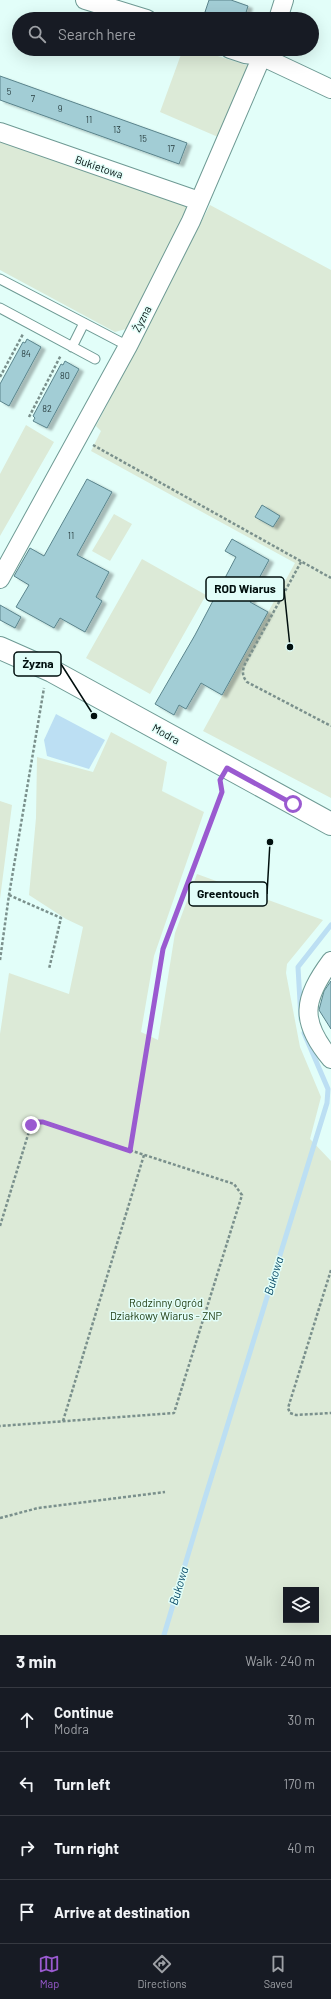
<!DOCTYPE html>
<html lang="en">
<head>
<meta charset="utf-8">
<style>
	body { margin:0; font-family:Barlow,sans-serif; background:#20242c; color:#f1f3f6 }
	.controls { position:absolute; right:12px; bottom:12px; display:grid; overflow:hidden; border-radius:0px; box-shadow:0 4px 16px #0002 }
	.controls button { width:36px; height:36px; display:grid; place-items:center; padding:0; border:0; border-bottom:1px solid #363941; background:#171b24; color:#f1f3f6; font:20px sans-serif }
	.stop { position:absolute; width:12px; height:12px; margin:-9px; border:3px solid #9a5ad0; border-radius:50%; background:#fff }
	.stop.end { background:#9a5ad0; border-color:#fff; box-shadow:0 1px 4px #0008 }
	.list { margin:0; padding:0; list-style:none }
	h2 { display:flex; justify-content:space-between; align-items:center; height:52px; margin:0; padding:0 16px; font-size:17px }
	h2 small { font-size:13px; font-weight:400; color:#9ea1a6 }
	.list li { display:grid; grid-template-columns:26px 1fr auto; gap:12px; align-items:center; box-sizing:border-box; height:64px; padding:0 16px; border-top:1px solid #363941 }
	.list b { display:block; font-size:15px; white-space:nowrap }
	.list p { margin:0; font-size:13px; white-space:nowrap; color:#9ea1a6 }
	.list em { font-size:13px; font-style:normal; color:#9ea1a6 }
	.icon { flex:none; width:22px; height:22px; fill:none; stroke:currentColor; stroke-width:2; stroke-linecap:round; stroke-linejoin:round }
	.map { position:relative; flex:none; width:331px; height:1635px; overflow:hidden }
	.search { position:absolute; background:#171b24; box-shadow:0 4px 16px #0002; left:12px; right:12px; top:12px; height:44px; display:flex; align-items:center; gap:10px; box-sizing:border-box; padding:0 14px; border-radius:22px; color:#9ea1a6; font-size:15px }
	.sheet { height:308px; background:#171b24 }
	nav { display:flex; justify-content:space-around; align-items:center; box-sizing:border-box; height:56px; border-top:1px solid #363941; background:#171b24; font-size:11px; color:#9ea1a6 }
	nav a { display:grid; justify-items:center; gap:2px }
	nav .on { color:#9a5ad0 }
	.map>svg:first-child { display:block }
</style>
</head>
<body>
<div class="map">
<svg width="331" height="1635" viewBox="0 0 331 1635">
	<defs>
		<filter id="shadow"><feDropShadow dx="4.5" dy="2.5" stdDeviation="1" flood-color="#0004"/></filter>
	</defs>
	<rect width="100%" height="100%" fill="#e2fef9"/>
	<path fill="#dcead7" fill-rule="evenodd" d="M 183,49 L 196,49 L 249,66 L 218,137 L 160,112 Z
		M 0,139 L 190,204 L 126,329 L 115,332 L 0,270 Z
		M 210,205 L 331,270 L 331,798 L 203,731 L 295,563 L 91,451 L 101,431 L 96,426 Z
		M 26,425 L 54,442 L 0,536 L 0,474 Z
		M 114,514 L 132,524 L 110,561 L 92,551 Z
		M 142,559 L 206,595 L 150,694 L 86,658 Z
		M 111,732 L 167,762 L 162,791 L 204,812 L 154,956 L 141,1032 L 158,1040 L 175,933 L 197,874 L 323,920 L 287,964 L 286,973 L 300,1047 L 321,1097 L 310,1139 L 331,1161 L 331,1635 L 0,1635 L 0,1034 L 9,973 L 69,994 L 83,927 L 66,919 L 29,895 L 36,818 L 37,757 L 93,772 ZM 286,1590 L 316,1590 L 316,1620 L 286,1620 Z
		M 0,801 L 12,805 L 0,899 Z"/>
	<path fill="#bcdff3" d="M 56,714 L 105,740 L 89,769 L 47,756 L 44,740 Z"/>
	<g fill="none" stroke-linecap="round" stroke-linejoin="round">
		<path stroke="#bcdff3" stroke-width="5" d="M 301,1019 L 298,967 L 331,925
			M 164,1635 L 205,1498 L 327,1103 L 328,1089 L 304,1033"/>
	</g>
	<path fill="#a2cdd5" stroke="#5a848c" filter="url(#shadow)" d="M 209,0 L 231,0 L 248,6 L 244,19 L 227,19 L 205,12 Z
		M 0,76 L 187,143 L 179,164 L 0,100 Z
		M 27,339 L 41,347 L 9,406 L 0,401 L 0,384 L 23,342 L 25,343 Z
		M 65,361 L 79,369 L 47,428 L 33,421 L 35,418 L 33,416 L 61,364 L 63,365 Z
		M 87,479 L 112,492 L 77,555 L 109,572 L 96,597 L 102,601 L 85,632 L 60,618 L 54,628 L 16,607 L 29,585 L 14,576 L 30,548 L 44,556 Z
		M 262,505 L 280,516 L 273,527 L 255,517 Z
		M 232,539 L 269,560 L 251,593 L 254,595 L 250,602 L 268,612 L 222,695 L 201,683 L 186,709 L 179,705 L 174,715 L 155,704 L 195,635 L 236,557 L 225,551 Z
		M 0,605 L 21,617 L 15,628 L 0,620 Z
		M 331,981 L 331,1029 L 319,1010 L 324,991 Z"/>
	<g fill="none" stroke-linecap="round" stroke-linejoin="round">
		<defs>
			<path id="lane" d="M 0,279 L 128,346
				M 0,308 L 95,359
				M 72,347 L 84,323"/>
			<path id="street" d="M 85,0 L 147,19
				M 278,19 L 284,0
				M 230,49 L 245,54 L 261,56 L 331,89
				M 0,132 L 199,201
				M 0,579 L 128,346 L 191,221 L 265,49
				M 331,961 C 303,999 299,1021 331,1059"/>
			<path id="secondary" d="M 0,648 L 52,671 L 331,824"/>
		</defs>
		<use href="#lane" stroke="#6e9a94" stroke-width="11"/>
		<use href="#street" stroke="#6e9a94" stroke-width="20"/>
		<use href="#secondary" stroke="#6e9a94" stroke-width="24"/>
		<path stroke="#7a908c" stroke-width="2.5" stroke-dasharray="3 2" stroke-linecap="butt" d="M 0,377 L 23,334
			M 29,417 L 61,355
			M 93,445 L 331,578
			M 301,562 L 245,664 C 242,671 242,676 247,682 L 331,726
			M 9,895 L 61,918 L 49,969
			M 0,960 L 9,895 L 44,688
			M 130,1151 L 163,949 L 222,792 L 221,784
			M 0,1226 L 31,1125 L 36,1122 L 43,1122 L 234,1184 L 242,1195 L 174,1413 L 0,1426
			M 331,1270 L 288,1408 L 290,1413 L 296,1415 L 331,1413
			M 63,1421 L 144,1155
			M 0,1518 L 38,1508 L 165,1492"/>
		<use href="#lane" stroke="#fff" stroke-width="9"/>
		<use href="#street" stroke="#fff" stroke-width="18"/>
		<use href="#secondary" stroke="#fff" stroke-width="22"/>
	</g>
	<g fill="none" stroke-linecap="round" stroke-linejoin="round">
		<path stroke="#9a5ad0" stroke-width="5" d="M 31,1125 L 36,1122 L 43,1122 L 130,1151 L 163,949 L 222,792 L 220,780 L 227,768 L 293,804"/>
	</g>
	<g text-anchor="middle" stroke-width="3" stroke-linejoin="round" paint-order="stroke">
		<g font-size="9" fill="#293e40">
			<text x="9" y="95">5</text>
			<text x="33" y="102">7</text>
			<text x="60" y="112">9</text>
			<text x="89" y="123">11</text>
			<text x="117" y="133">13</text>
			<text x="143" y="142">15</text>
			<text x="171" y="152">17</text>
			<text x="26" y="357">84</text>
			<text x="65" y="379">80</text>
			<text x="47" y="412">82</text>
			<text x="71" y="539">11</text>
		</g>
		<g font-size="11" fill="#010f0e" stroke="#e2fef9">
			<text transform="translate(99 167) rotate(19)" y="4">Bukietowa</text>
			<text transform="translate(142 319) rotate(-63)" y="4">Żyzna</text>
			<text transform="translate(166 734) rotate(29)" y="4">Modra</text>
		</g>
		<g font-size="11" fill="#1b380d" stroke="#e2fef9">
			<text x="166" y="1307">Rodzinny Ogród<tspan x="166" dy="13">Działkowy Wiarus - ZNP</tspan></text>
		</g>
		<g font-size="12" font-style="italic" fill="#094a66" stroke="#e2fef9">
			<text transform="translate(274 1276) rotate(-73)" y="4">Bukowa</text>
			<text transform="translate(179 1586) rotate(-73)" y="4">Bukowa</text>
		</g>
	</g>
	<path fill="none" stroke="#010f0e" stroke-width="1.5" d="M290 647L284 589M94 716L61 664M270 842L267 894"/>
	<g fill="#010f0e" stroke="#e2fef9" stroke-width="1.5">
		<circle cx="290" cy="647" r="4"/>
		<circle cx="94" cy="716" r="4"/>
		<circle cx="270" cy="842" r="4"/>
	</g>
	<g fill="#e2fef9" stroke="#010f0e" stroke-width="1.5">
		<rect x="206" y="577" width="78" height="24" rx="4"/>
		<rect x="14" y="652" width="47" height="24" rx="4"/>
		<rect x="189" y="882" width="78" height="24" rx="4"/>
	</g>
	<g font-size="12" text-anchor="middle" font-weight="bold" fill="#010f0e">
		<text x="245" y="593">ROD Wiarus</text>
		<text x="38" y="668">Żyzna</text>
		<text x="228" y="898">Greentouch</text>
	</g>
</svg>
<div class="controls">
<button><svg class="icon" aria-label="layers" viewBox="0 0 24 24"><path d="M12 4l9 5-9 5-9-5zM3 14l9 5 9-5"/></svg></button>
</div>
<div class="stop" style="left:293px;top:804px"></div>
<div class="stop end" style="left:31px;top:1125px"></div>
<div class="search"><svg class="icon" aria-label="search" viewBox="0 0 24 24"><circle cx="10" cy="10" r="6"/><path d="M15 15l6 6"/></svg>Search here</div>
</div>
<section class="sheet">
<h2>3 min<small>Walk · 240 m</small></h2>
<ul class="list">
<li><svg class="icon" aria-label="ahead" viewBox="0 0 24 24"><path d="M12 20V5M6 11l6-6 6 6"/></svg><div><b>Continue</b><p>Modra</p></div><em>30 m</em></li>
<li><svg class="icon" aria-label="left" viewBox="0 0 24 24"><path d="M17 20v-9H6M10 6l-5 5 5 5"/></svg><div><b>Turn left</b></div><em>170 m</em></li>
<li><svg class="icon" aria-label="right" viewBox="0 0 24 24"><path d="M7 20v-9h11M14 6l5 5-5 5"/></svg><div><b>Turn right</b></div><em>40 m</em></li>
<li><svg class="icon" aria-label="arrive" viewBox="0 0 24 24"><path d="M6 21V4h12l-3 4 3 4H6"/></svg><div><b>Arrive at destination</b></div></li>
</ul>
</section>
<nav>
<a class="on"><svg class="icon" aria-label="map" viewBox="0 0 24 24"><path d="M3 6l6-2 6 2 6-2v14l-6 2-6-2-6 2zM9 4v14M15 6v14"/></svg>Map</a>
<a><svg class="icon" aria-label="directions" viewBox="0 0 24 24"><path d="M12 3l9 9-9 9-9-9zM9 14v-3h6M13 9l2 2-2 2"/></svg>Directions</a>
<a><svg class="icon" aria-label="saved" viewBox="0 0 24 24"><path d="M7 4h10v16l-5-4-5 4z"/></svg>Saved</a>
</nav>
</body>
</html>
